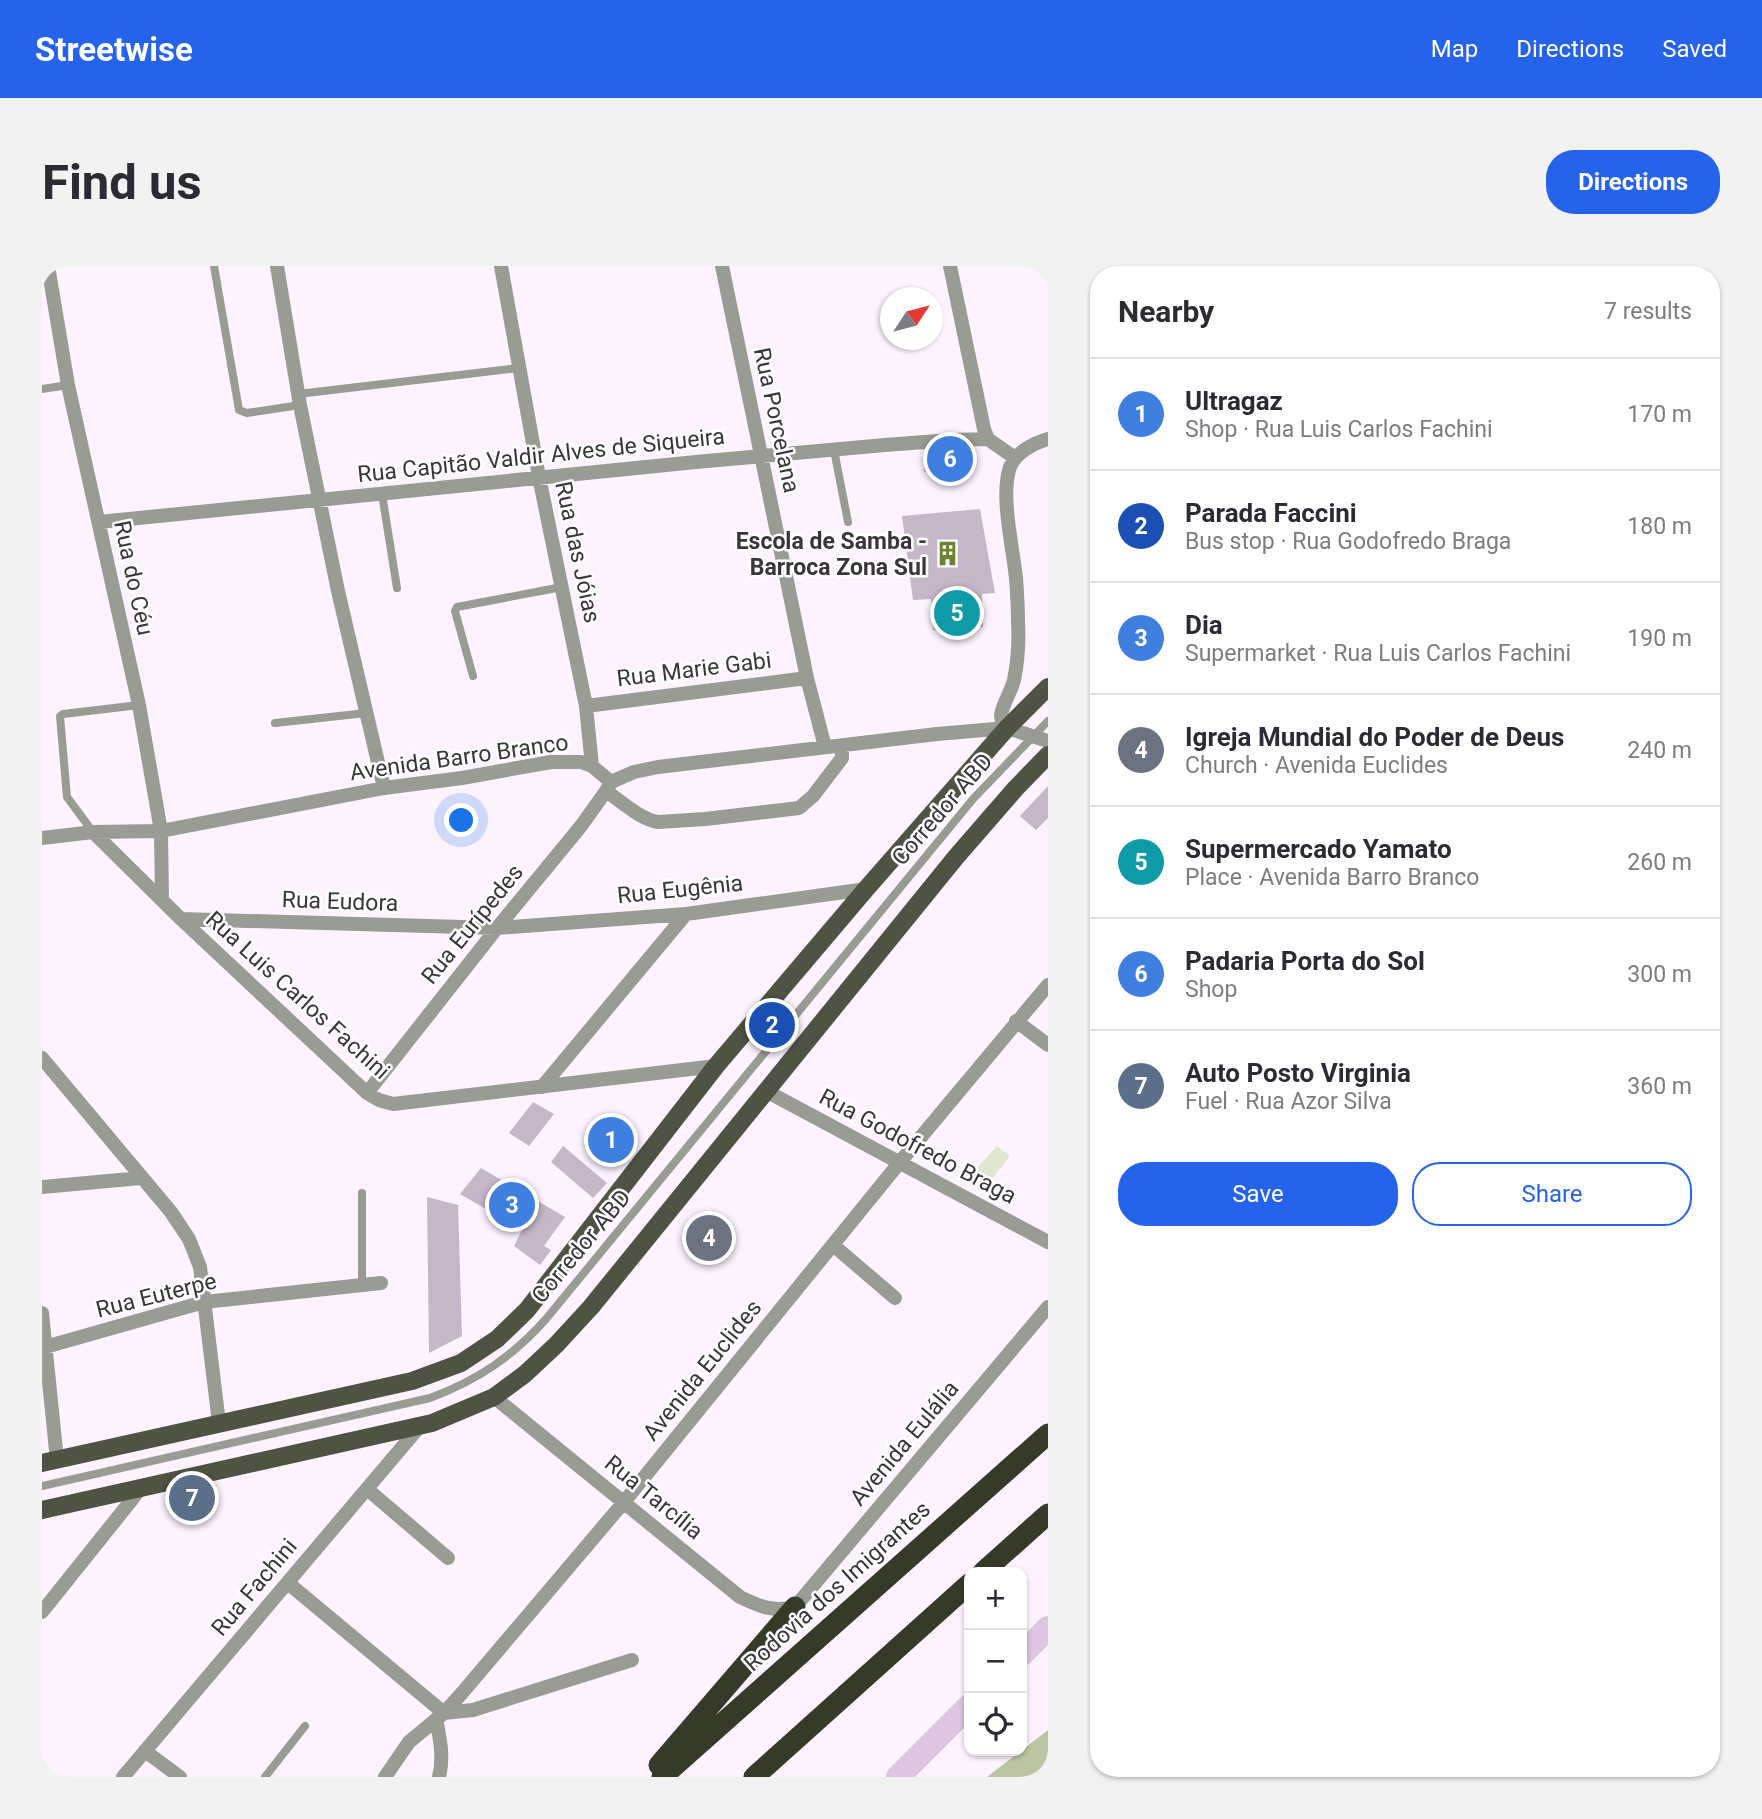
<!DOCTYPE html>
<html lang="en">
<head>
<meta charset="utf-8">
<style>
	body { margin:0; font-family:Roboto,sans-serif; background:#f2f2f3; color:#2b2b33 }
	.controls { position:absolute; right:21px; bottom:21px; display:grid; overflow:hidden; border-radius:14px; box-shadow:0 2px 5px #0004 }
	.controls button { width:63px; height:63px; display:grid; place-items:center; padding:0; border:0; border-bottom:2px solid #e1e1e2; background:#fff; color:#2b2b33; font:35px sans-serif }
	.compass { position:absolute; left:838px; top:21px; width:63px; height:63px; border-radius:50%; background:#fff; box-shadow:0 2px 5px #0004; rotate:54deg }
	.you { position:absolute; left:420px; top:555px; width:24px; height:24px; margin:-18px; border:5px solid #fff; border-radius:50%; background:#1a73e8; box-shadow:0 0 0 10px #1a73e833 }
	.badge { display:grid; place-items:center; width:46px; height:46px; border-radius:50%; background:#2563eb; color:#fff; font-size:23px; font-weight:700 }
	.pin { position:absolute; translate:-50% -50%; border:4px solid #fff; box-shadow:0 2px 7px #0006 }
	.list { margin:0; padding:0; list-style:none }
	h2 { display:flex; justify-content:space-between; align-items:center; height:91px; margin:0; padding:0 28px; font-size:30px }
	h2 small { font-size:23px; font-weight:400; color:#7c7c81 }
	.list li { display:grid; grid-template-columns:46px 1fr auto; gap:21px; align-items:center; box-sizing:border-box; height:112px; padding:0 28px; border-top:2px solid #e1e1e2 }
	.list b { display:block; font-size:26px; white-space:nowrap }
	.list p { margin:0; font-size:23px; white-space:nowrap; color:#7c7c81 }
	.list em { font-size:23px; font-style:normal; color:#7c7c81 }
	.actions { display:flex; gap:14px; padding:21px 28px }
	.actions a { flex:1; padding:16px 0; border:2px solid #2563eb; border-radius:28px; text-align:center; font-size:24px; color:#2563eb }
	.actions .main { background:#2563eb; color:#fff }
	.icon { flex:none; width:38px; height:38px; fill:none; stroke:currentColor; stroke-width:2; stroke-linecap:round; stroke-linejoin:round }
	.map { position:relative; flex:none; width:1006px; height:1511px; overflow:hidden; border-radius:28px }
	header { display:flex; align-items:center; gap:42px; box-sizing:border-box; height:98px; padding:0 35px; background:#2563eb; color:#fff }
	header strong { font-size:33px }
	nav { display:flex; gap:38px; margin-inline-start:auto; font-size:24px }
	.intro { display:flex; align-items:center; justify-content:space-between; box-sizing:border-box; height:168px; padding:0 42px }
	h1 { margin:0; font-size:49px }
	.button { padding:18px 32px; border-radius:28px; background:#2563eb; color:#fff; font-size:24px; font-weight:700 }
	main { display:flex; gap:42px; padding:0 42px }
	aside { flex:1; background:#fff; border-radius:28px; box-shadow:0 2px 5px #0004 }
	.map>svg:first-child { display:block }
</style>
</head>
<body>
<header>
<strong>Streetwise</strong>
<nav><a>Map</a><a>Directions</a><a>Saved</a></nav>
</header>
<div class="intro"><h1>Find us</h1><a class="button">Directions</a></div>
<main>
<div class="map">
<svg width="1006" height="1511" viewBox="0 0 1006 1511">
	<rect width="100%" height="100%" fill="#fcf3fe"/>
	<path fill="#dfe7cf" d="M 955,880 L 968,890 L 943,922 L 926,912 Z"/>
	<path fill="#bac5a2" d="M 1006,1464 L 1006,1511 L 945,1511 Z"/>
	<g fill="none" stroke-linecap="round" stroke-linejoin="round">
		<path stroke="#ddc4e1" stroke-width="24" d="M 980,1388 L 1006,1362
			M 856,1511 L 927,1440"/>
	</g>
	<path fill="#c6b7c8" d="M 931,183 L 934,185 L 934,200 L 882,206 L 883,186 Z
		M 938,243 L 953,327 L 940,328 L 941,361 L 891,364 L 889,333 L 871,334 L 860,250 Z
		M 1006,520 L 1006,552 L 994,564 L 978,550 Z
		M 491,836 L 512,848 L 487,880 L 467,867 Z
		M 521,880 L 565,917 L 551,932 L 509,896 Z
		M 439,902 L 523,951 L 502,980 L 509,984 L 498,999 L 472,980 L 480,964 L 418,928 Z
		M 385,931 L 416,939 L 420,1070 L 387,1087 Z
		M 174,1218 L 176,1234 L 127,1246 L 124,1229 Z"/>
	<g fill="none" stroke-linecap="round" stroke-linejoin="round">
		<path stroke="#999c93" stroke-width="8" d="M 172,0 L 197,144 L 205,147 L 258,139
			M 0,123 L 26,119
			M 256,128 L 476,102
			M 792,184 L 806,256
			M 340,228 L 355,322
			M 431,410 L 413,345 L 415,341 L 520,321
			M 233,457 L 324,447
			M 51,566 L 25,531 L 18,450 L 21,448 L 97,439
			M 320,1020 L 320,927
			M 0,1220 L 388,1132 C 436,1114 470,1091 504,1053 L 931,533 L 1006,455
			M 223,1511 L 263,1460"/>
		<path stroke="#999c93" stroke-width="14" d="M 6,0 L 26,119 L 97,439 L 119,565 L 120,634
			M 235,0 L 258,139 L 296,325 L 342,522
			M 459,0 L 497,211 L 544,440 L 550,500
			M 680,0 L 765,412 L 783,481
			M 908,0 L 942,163 L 946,173 L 973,192
			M 1006,173 C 992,177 974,186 968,201 C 958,229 971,282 974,312 C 975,326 976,341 976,355 C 977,374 976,395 972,414 C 969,426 961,437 959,449 L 960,455 L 965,462 L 1006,475
			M 57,256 L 654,196 L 843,179 L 909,174 L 946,173
			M 544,440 L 765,412
			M 564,525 C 580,536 598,553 616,556 L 663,553 L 749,543 L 757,542 L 771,530 L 800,492 L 800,479
			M 51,566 L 139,653 L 325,827 L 337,834 L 351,838 L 674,800
			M 0,572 L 51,566 L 119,565 L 342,522 L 420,512 L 509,496 L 539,496 L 550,500 L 569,516 L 592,506 L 616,501 L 895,468 L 965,462
			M 139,653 L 455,662 L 644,648 L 824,623
			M 974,755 L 1006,779
			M 0,792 L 129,946 L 147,973 L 158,1001 L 177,1157
			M 500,821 L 644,648
			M 724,825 L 1006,976
			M 325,827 L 455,662 L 539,560 L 564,525 L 569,516
			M 0,921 L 99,912
			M 791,979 L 853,1032
			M 0,1047 L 15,1194
			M 3,1081 L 162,1036 L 339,1017
			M 452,1131 L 698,1331 C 719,1341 730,1346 753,1341
			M 325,1223 L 406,1292
			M 246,1317 L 402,1447 L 431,1444 L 590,1394
			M 0,1346 L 100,1221
			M 394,1453 C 398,1473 402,1491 397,1511
			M 103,1485 L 138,1511
			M 343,1511 L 367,1476 L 402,1447 L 420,1427 L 582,1236 L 858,896 L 1006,719"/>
		<path stroke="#999c93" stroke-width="14" d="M 753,1341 L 1006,1041
			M 81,1511 L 378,1160"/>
		<path stroke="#4e5344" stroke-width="18" d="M 0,1197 L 370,1115 L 419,1097 L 455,1073 L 485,1044 L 674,800 L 824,623 L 965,462 L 1006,421
			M 0,1244 L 390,1157 L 452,1131 L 483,1108 L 514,1079 L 549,1041 L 914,591 L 974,522 L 1006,489"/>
		<path stroke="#353a29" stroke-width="21" d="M 941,1306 L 1006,1248
			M 617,1499 L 753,1341
			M 620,1511 L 1006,1168
			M 712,1511 L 927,1318"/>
	</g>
	<defs>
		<symbol id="building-bare" viewBox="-9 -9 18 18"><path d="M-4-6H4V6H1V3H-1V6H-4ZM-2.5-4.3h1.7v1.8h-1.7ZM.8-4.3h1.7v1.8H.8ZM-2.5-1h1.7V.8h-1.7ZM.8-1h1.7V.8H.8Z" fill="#6f8233" stroke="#fff" stroke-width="2.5" paint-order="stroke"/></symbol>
	</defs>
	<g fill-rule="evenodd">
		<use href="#building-bare" x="888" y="270" width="35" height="35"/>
	</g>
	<g text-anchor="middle" stroke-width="5" stroke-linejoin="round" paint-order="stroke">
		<g font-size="23" fill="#3a343b" stroke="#fff">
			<text transform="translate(735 154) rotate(78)" y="8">Rua Porcelana</text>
			<text transform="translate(499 189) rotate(-6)" y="8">Rua Capitão Valdir Alves de Siqueira</text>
			<text transform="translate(536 286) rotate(78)" y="8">Rua das Jóias</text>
			<text transform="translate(92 312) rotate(78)" y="8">Rua do Céu</text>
			<text transform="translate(652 403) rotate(-7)" y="8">Rua Marie Gabi</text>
			<text transform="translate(417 491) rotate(-8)" y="8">Avenida Barro Branco</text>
			<text transform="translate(900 543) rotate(-49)" y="8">Corredor ABD</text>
			<text transform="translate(638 623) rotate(-6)" y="8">Rua Eugênia</text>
			<text transform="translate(298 635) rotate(2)" y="8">Rua Eudora</text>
			<text transform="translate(430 658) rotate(-51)" y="8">Rua Eurípedes</text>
			<text transform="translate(256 729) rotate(42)" y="8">Rua Luis Carlos Fachini</text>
			<text transform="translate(876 880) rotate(28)" y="8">Rua Godofredo Braga</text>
			<text transform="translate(539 980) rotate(-50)" y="8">Corredor ABD</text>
			<text transform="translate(114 1029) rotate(-14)" y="8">Rua Euterpe</text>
			<text transform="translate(660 1104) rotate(-51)" y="8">Avenida Euclides</text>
			<text transform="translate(862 1177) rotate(-50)" y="8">Avenida Eulália</text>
			<text transform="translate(612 1231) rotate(39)" y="8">Rua Tarcília</text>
			<text transform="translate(795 1320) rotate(-42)" y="8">Rodovia dos Imigrantes</text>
			<text transform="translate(212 1321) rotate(-50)" y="8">Rua Fachini</text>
		</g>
		<g font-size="23" font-weight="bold" fill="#3a343b" stroke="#fff" text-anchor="end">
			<text x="885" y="283">Escola de Samba -<tspan x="885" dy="26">Barroca Zona Sul</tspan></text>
		</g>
	</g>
</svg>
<div class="controls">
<button>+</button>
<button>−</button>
<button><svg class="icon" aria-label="locate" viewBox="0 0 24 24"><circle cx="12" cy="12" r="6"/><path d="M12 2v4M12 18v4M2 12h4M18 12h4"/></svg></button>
</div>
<svg class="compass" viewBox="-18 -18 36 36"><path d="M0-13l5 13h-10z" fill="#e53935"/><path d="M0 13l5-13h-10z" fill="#7c7c81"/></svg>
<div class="you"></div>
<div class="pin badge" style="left:569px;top:874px;background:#3f7fe0">1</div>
<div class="pin badge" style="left:730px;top:759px;background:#1a4fb4">2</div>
<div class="pin badge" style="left:470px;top:939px;background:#3f7fe0">3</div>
<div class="pin badge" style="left:667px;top:972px;background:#6b7280">4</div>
<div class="pin badge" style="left:915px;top:347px;background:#0f9aa8">5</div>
<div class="pin badge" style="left:908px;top:193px;background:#3f7fe0">6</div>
<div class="pin badge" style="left:150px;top:1232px;background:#5c6f8a">7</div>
</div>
<aside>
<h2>Nearby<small>7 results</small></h2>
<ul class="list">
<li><span class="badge" style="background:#3f7fe0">1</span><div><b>Ultragaz</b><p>Shop · Rua Luis Carlos Fachini</p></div><em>170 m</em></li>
<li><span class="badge" style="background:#1a4fb4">2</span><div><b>Parada Faccini</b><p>Bus stop · Rua Godofredo Braga</p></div><em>180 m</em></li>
<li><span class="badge" style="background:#3f7fe0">3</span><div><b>Dia</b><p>Supermarket · Rua Luis Carlos Fachini</p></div><em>190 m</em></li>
<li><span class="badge" style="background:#6b7280">4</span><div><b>Igreja Mundial do Poder de Deus</b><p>Church · Avenida Euclides</p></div><em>240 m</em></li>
<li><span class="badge" style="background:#0f9aa8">5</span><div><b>Supermercado Yamato</b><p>Place · Avenida Barro Branco</p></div><em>260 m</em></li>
<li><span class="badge" style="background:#3f7fe0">6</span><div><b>Padaria Porta do Sol</b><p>Shop</p></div><em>300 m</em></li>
<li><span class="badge" style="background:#5c6f8a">7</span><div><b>Auto Posto Virginia</b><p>Fuel · Rua Azor Silva</p></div><em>360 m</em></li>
</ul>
<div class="actions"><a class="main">Save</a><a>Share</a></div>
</aside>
</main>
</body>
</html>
